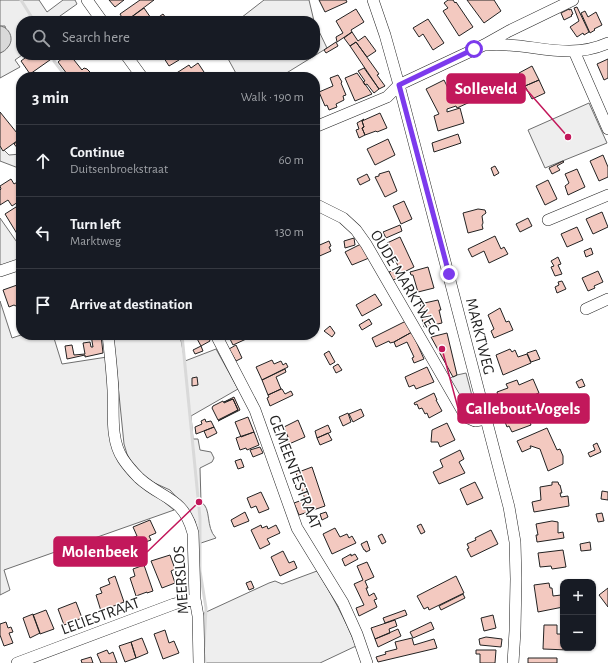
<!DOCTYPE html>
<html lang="en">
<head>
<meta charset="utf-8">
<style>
	body { margin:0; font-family:"Alegreya Sans",sans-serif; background:#20242c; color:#f1f3f6 }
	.controls { position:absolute; right:12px; bottom:12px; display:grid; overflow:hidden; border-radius:8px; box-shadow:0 1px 3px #0004 }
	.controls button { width:36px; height:36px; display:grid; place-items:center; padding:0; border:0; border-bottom:1px solid #363941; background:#171b24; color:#f1f3f6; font:20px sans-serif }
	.stop { position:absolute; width:12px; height:12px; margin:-9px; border:3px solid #7c3aed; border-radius:50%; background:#fff }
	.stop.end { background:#7c3aed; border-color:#fff; box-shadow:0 1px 4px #0008 }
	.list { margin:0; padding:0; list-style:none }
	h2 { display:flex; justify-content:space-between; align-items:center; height:52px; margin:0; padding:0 16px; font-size:17px }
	h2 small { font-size:13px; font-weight:400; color:#9ea1a6 }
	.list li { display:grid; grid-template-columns:26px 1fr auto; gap:12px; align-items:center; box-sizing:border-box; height:72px; padding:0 16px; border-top:1px solid #363941 }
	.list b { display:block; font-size:15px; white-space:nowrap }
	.list p { margin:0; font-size:13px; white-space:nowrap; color:#9ea1a6 }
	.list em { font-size:13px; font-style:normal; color:#9ea1a6 }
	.icon { flex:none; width:22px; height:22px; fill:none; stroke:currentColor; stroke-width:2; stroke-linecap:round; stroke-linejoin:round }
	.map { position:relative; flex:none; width:608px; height:663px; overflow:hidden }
	.search { position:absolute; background:#171b24; box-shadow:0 1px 3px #0004; left:16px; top:16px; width:304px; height:44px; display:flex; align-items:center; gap:10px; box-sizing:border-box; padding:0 14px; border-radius:16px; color:#9ea1a6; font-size:15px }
	.panel { position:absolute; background:#171b24; box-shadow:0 1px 3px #0004; left:16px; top:72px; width:304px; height:268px; border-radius:16px }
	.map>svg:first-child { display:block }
</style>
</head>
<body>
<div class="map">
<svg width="608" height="663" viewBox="0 0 608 663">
	<rect width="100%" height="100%" fill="#fff"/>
	<path fill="#eee" stroke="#6f6f6f" d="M 0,0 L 39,0 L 47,12 L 63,0 L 75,0 L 77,4 L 53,21 L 21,21 L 22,55 L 15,60 L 20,67 L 0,78 L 0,53 L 9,46 L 5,26 L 0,26 Z
		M 264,0 L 309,0 L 314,21 L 237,21 Z
		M 315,23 L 327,48 L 280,77 L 238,77 L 226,55 L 315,55 Z
		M 589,103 L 607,143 L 545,168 L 528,130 Z
		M 0,146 L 9,155 L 21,154 L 21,169 L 0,161 Z
		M 0,218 L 21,248 L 21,260 L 0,266 Z
		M 0,301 L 12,338 L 21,335 L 53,335 L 62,364 L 107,357 L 113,436 L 154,494 L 174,510 L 4,570 L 10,590 L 0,595 Z
		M 113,335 L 180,335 L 185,361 L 216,349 L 238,389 L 191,416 L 193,439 L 198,439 L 200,450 L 211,452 L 214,458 L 212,462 L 200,468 L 201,502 C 212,508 205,527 216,538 L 198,544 L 195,521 L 187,509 L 170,490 L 150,481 L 134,468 L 127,454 L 124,444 Z
		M 317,571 C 332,595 345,619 356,646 L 320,663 L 204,663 L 204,613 L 269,583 L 275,581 L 282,584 Z"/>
	<path fill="#ededed" stroke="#6f6f6f" d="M 466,373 L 477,415 L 471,416 L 448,379 L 457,375 Z"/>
	<path fill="#d9d9d9" stroke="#6f6f6f" d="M 0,26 C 9,27 15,39 8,47 C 6,50 3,52 0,53 Z"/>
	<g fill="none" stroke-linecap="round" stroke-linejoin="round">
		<path stroke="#d9d9d9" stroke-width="3" d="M 21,0 L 34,21
			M 54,61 L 64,74
			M 182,335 L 200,518 L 200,571 L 206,608 L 204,647
			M 204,655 L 205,663"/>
	</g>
	<path fill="#f3c9c0" stroke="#222" d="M 109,0 L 124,0 L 115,7 Z
		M 140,0 L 154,0 L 126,21 L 124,21 L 120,14 Z
		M 319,0 L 346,0 L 347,2 L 325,12 Z
		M 448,0 L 453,0 L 455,3 L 456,2 L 473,27 L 459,36 L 443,11 L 448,8 L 444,3 Z
		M 467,0 L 494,0 L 501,11 L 484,23 Z
		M 577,7 L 589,32 L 584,35 L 583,33 L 577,37 L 570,27 L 579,21 L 574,8 Z
		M 144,8 L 153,21 L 126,21 Z
		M 356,9 L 364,22 L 351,30 L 352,32 L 337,42 L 336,37 L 343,33 L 336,21 Z
		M 569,9 L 569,10 L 571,9 L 573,14 L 571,15 L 572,16 L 564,20 L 561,13 Z
		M 585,11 L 588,17 L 596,12 L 602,25 L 594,29 L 595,30 L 590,33 L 581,13 Z
		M 163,14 L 166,18 L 162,21 L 153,21 Z
		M 428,19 L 444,43 L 433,50 L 423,34 L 419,37 L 413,28 Z
		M 352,32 L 358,41 L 365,36 L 376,51 L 367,57 L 356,42 L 350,46 L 344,38 Z
		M 336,42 L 338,46 L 326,53 L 324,50 Z
		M 356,42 L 379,74 L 377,75 L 385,86 L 379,89 L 350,46 Z
		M 29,55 L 57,55 L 30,74 L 21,61 Z
		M 66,55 L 70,55 L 82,70 L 84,68 L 87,69 L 90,72 L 87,77 L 72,77 L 69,72 L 67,74 L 58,62 Z
		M 162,55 L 178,55 L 176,56 L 179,60 L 169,66 Z
		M 608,59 L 608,78 L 604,80 L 597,64 Z
		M 198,63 L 206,75 L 203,77 L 177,77 L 175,74 L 189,65 L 191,68 Z
		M 532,66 L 539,80 L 525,86 L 519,73 Z
		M 364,68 L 379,89 L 374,93 L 367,84 L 365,85 L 363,82 L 365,81 L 358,71 Z
		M 357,73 L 372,94 L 355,101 L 345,78 Z
		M 338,75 L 342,82 L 341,83 L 346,95 L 343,96 L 344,100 L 336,104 L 337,107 L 329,110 L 327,105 L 325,106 L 319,92 L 333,86 L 330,78 Z
		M 444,80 L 451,94 L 454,92 L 456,95 L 462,95 L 466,98 L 468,97 L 470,102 L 457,108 L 456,106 L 447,109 L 447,112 L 460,108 L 464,123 L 438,131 L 434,116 L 439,114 L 426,89 Z
		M 539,80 L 545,93 L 532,99 L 525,86 Z
		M 0,112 L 21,138 L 3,151 L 0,146 Z
		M 380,113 L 387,128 L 377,132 L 376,131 L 365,135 L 362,128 L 364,127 L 362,121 Z
		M 364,119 L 362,121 L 364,127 L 362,128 L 365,135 L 359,138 L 356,130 L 359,129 L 357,123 Z
		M 458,134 L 461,143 L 434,152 L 432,143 Z
		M 388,139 L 395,155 L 375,165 L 367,149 Z
		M 19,140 L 21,143 L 20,151 L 14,144 Z
		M 603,155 L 608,167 L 608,177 L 599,181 L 590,161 Z
		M 563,161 L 564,162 L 557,166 L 560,170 L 552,174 L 549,168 Z
		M 495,166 L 499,173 L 494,176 L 491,168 Z
		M 577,169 L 585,187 L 568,195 L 565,186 L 569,183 L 565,174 Z
		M 389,171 L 397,191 L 385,197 L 375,177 L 379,176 L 379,174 Z
		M 367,174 L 370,180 L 360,185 L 357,179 Z
		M 11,179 L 14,184 L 21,180 L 21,200 L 12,206 L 8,200 L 0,205 L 0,190 L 1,189 L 0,186 Z
		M 548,180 L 557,199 L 545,205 L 536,186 Z
		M 404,201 L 412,219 L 401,224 L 393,206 Z
		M 16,207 L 21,214 L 21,235 L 19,237 L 5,214 Z
		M 478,209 L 485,210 L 486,213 L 482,216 L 483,223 L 482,225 L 483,229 L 468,233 L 463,213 Z
		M 602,212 L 608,227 L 593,234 L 586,219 Z
		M 528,218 L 532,226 L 520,232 L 516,224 Z
		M 400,225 L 402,231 L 386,238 L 383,232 Z
		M 577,227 L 583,240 L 567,247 L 561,234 Z
		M 495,236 L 501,249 L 504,247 L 508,254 L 489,263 L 484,251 L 472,257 L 468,249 Z
		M 400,237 L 414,267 L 402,273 L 403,276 L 393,280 L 389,272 L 399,268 L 387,243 Z
		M 354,238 L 355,245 L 345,248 L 344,241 Z
		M 329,241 L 331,246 L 329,247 L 331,251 L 315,258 L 315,247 Z
		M 361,244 L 369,258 L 352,265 L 345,252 Z
		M 591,248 L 593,254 L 586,257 L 584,251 Z
		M 558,257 L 561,264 L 558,265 L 562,274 L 555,276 L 551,267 L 554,266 L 551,261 Z
		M 428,267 L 434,288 L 418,292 L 413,275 L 411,275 L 410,272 Z
		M 598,271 L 603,282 L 594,286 L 595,288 L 588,291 L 582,278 Z
		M 562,281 L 566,289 L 557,293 L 555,287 L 559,285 L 558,282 Z
		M 20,284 L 21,305 L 18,307 L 14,305 L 9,307 L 3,290 Z
		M 375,294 L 382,305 L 362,316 L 356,305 Z
		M 438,300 L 441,310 L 439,310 L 442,323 L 424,327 L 422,319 L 424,318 L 420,304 Z
		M 500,308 L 506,322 L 509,321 L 513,330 L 494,338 L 491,331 L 494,329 L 488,315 Z
		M 369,319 L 372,324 L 362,330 L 359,325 Z
		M 406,321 L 412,332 L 394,342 L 390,343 L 389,341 L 376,347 L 372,338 Z
		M 330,326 L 335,333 L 332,337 L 324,331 Z
		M 412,332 L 424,359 L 414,363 L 412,358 L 414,357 L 407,342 L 396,347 L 394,342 Z
		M 447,333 L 457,375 L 453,377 L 431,337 Z
		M 91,335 L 101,335 L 103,353 L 85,357 L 85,355 L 67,359 L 65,346 L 72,345 L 74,355 L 85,354 L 83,343 L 90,342 L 91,347 L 93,347 Z
		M 195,335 L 207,335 L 210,341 L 201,346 Z
		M 239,335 L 255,335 L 233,345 L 230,339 Z
		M 236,345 L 242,358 L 236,361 L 229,349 Z
		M 201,346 L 203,351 L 195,354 L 193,350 Z
		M 510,349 L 512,352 L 515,350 L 518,357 L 527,354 L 531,363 L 503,375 L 496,355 Z
		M 536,350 L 540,359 L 531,362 L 527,353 Z
		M 329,351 L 335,362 L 330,365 L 324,354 Z
		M 272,360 L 274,364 L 281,361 L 283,365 L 286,363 L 288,367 L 262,380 L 256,367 Z
		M 338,364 L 342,370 L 336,373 L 333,367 Z
		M 427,367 L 434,382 L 416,389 L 414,385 L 409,387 L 405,377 Z
		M 285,369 L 286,372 L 276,377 L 281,389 L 268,395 L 262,380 Z
		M 197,377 L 198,385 L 192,386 L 192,378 Z
		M 533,379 L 539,393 L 515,403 L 513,399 L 500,403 L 497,392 L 508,388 L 506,384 L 517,380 L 519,385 Z
		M 582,379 L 585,386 L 579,388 L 576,382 Z
		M 281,389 L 282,389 L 285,394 L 291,391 L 293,395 L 270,406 L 267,398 L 269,397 L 268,395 Z
		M 434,393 L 437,400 L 436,400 L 442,411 L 429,418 L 427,413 L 425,414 L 422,408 L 419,409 L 417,404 L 415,405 L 414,403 Z
		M 234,397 L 240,410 L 218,421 L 238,410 L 233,399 L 224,402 Z
		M 233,399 L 238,410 L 218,420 L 212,408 L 213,406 L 223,401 L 224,403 Z
		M 525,408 L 531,425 L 512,432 L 509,426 L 507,427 L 503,417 Z
		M 361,409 L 364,416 L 353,422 L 349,414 Z
		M 348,413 L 351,422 L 343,426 L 339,417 Z
		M 248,417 L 254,432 L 241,437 L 235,422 Z
		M 205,419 L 206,422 L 211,421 L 214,427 L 196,434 L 195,427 L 202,424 L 201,421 Z
		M 298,420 L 305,437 L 289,444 L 286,438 L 288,437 L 284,427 Z
		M 447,423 L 455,440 L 440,447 L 438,442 L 431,442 L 432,430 Z
		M 328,425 L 331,432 L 317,438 L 315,431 Z
		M 214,427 L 217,433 L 207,438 L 204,431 Z
		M 547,428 L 557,450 L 560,449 L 563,456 L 563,464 L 548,471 L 540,449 L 531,446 L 530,446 L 531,448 L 522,452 L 517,441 Z
		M 254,432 L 259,445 L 247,450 L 246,448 L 240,450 L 236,438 Z
		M 328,433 L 332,440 L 320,445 L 317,438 Z
		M 597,443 L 601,452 L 590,457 L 588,453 L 595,450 L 593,445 Z
		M 260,447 L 263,453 L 253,457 L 250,450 Z
		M 460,450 L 464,459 L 459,462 L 465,473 L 439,484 L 433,472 L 443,467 L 440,460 Z
		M 241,459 L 244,467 L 238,469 L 235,461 Z
		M 312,467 L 325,506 L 299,515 L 294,503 L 305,499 L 296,473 Z
		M 475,482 L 483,498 L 467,505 L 460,489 Z
		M 552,482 L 558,482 L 559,485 L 560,485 L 562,493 L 560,493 L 561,497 L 568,496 L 569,506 L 534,512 L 532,502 L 541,500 L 540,487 L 552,485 Z
		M 602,491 L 608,492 L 608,500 L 601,499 Z
		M 261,492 L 269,509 L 259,513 L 256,506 L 251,508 L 247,498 Z
		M 245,512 L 249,521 L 234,527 L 231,520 Z
		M 326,512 L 328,517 L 322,520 L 320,514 Z
		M 602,513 L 604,521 L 598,522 L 596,514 Z
		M 150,520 L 156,533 L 149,536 L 151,540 L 132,547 L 129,539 L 137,536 L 133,527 Z
		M 552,521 L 558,522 L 558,533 L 563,532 L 564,538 L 537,542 L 536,535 L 538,535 L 536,524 Z
		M 421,524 L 425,532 L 421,534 L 417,526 Z
		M 261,525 L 262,528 L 267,526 L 268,529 L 276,525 L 280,533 L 267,539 L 270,544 L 260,549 L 251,530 Z
		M 335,528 L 340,537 L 347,534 L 349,538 L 352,536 L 356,543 L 332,554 L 323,534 Z
		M 491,530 L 498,544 L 471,557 L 467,549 L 469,548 L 467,544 L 476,540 L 475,538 Z
		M 382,534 L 386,542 L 382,544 L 378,536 Z
		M 367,541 L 370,550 L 366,552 L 365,550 L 364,550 L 361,544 Z
		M 590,542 L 591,550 L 581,551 L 580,544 Z
		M 563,550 L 566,567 L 552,569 L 551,566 L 540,567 L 538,553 Z
		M 283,551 L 289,563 L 294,561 L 297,568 L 280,576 L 271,557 Z
		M 351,554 L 351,556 L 355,554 L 358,559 L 345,566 L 342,559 Z
		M 170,555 L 175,569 L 171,571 L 175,583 L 162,588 L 151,561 Z
		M 367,562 L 374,577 L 365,581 L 368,588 L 366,588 L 369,596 L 374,593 L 377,599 L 374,600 L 377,607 L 359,616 L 356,608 L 364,605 L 354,584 L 363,580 L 357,566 Z
		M 144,565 L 153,591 L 147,593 L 147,592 L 136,596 L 130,578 L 135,576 L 133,569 Z
		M 115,576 L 124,602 L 101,611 L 96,595 L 102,593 L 100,588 L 110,584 L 108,579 Z
		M 456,576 L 464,593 L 429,610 L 428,607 L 424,609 L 417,596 Z
		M 251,581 L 254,588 L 249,590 L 246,583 Z
		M 549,583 L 550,588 L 552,588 L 553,596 L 561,595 L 562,597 L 563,596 L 563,607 L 538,612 L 534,585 Z
		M 608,588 L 608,607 L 599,595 Z
		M 463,594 L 465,598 L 441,610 L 439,606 Z
		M 76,602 L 82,618 L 64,625 L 58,609 Z
		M 46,610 L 54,629 L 40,634 L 33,615 Z
		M 405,610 L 407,615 L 385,623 L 383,618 Z
		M 33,614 L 40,633 L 30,638 L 23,618 Z
		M 493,615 L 496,628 L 484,631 L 481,618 Z
		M 395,620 L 397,626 L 389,629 L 390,633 L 375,639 L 371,628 Z
		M 6,622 L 8,628 L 11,627 L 13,632 L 9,633 L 13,643 L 4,646 L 0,635 L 0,624 Z
		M 431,622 L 434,629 L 413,638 L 410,632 Z
		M 544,625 L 557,625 L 557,634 L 563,634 L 563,648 L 572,648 L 568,648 L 568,650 L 543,649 Z
		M 398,629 L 401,636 L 378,647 L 375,639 Z
		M 165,630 L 169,643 L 174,641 L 179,653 L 163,659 L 154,634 Z
		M 486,637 L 502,639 L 501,647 L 480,645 L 479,639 Z
		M 142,638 L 148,653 L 136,658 L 131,642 Z
		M 412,638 L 414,645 L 434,639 L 437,648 L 378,662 L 376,657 L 386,654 L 385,652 L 397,649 L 395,642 Z
		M 131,642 L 136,658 L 125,662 L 119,646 Z
		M 107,650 L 109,654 L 113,652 L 117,663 L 101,663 L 97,654 Z
		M 476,650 L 496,650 L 495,663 L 480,663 L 480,654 L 476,654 Z
		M 91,657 L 93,663 L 82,663 L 81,660 Z
		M 528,658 L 557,658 L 557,663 L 528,663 Z"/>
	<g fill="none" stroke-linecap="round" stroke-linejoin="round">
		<defs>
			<path id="minor" d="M 87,0 L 102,21
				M 373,0 L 385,35 L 399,85 L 509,507 L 515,542 L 516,579 L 515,631 L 513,663
				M 487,45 C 529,41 565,62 608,43
				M 574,51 L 608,129
				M 126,55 L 142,77
				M 315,127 L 387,97 L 399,85 L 405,82 L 484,45 L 509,31 L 573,0
				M 315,204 L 343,218 L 356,230 L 366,244 L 466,417 L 475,421 L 486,419
				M 548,220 L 608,195
				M 0,271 L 21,264
				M 586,309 L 608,299
				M 108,335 C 110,353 112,372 113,390 C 114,412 110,440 123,459 C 127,465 134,473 139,478 C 163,500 183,496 193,533 L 195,599 L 198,616 L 199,663
				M 216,335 L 255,410 L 297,528 L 343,603 L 357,634 L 367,663
				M 17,663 L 174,604 L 195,599"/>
		</defs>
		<use href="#minor" stroke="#222" stroke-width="12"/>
		<use href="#minor" stroke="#fff" stroke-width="11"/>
	</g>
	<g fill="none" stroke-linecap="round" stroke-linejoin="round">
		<path stroke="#7c3aed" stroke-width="5" d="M 449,274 L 399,85 L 474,49"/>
	</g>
	<g text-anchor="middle" stroke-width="3" stroke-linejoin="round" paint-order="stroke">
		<g font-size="16" fill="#222" stroke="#fff">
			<text transform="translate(406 282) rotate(59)" y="6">OUDE MARKTWEG</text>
			<text transform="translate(481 336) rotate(76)" y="6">MARKTWEG</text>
			<text transform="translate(296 472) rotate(69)" y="6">GEMEENTESTRAAT</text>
			<text transform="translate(180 580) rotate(-94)" y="6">MEERSLOS</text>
			<text transform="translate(100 615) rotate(-20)" y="6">LELIESTRAAT</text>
		</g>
	</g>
	<path fill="none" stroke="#c2185b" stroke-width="1.5" d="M568 137L525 88M442 349L458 408M199 502L147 552"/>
	<g fill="#c2185b" stroke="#fff" stroke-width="1.5">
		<circle cx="568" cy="137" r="4"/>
		<circle cx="442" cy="349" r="4"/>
		<circle cx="199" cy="502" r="4"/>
	</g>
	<g fill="#c2185b" stroke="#c2185b" stroke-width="1.5">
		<rect x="447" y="74" width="78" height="29" rx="4"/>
		<rect x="458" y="394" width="131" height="29" rx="4"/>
		<rect x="54" y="537" width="93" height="29" rx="4"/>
	</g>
	<g font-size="17" text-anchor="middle" font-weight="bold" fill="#fff">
		<text x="486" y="94">Solleveld</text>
		<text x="523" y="414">Callebout-Vogels</text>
		<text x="100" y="557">Molenbeek</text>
	</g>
</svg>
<div class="controls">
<button>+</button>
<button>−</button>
</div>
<div class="stop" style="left:474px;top:49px"></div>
<div class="stop end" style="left:449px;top:274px"></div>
<div class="search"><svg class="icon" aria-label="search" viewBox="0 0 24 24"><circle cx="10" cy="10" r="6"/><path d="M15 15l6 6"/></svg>Search here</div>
<section class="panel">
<h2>3 min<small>Walk · 190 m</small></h2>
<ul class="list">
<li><svg class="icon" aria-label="ahead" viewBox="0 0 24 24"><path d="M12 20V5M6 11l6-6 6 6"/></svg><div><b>Continue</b><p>Duitsenbroekstraat</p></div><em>60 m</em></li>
<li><svg class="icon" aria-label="left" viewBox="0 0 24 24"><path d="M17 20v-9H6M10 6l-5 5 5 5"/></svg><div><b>Turn left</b><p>Marktweg</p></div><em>130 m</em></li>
<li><svg class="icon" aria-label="arrive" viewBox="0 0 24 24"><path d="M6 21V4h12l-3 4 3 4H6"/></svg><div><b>Arrive at destination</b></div></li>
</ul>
</section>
</div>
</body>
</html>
